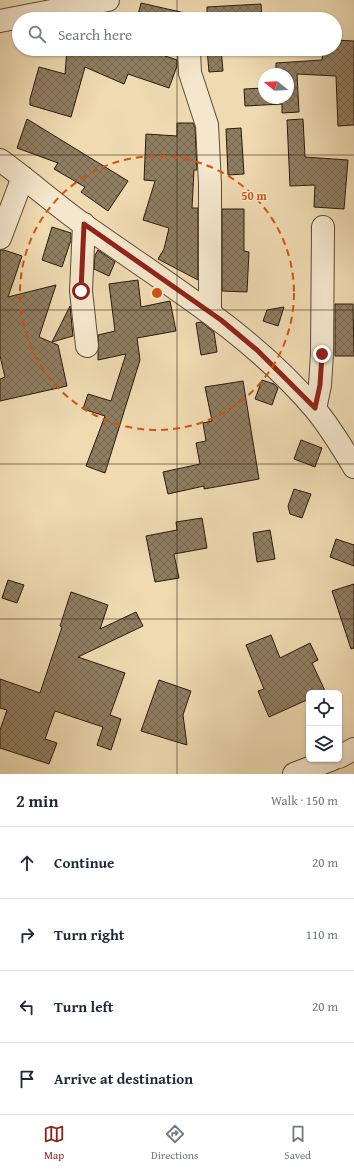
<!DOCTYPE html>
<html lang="en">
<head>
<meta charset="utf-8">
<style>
	body { margin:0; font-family:"Gentium Book Plus",serif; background:#f6f6f7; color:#1f2937 }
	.controls { position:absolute; right:12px; bottom:12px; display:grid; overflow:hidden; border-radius:6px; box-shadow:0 1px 3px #0004 }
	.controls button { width:36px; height:36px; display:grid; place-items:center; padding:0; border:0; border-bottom:1px solid #e0e1e3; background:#fff; color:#1f2937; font:20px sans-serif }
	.compass { position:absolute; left:258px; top:68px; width:36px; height:36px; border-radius:50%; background:#fff; box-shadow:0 1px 3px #0004; rotate:288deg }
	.stop { position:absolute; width:12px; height:12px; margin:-9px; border:3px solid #8f2418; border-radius:50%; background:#fff }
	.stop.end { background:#8f2418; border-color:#fff; box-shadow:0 1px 4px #0008 }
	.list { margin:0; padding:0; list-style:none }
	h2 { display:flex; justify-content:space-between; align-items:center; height:52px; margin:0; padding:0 16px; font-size:17px }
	h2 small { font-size:13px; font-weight:400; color:#747a83 }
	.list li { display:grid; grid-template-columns:26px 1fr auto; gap:12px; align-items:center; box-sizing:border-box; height:72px; padding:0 16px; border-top:1px solid #e0e1e3 }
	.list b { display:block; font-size:15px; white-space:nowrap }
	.list em { font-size:13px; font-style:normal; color:#747a83 }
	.icon { flex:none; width:22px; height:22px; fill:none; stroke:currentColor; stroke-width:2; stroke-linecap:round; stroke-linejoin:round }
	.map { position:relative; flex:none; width:354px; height:774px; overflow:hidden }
	.search { position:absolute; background:#fff; box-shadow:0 1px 3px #0004; left:12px; right:12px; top:12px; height:44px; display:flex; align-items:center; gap:10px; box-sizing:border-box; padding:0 14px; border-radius:22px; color:#747a83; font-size:15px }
	.sheet { height:340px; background:#fff }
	nav { display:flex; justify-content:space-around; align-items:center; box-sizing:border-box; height:56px; border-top:1px solid #e0e1e3; background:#fff; font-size:11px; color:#747a83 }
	nav a { display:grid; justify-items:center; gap:2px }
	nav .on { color:#8f2418 }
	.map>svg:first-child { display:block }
</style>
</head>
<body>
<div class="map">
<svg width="354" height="774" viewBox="0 0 354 774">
	<defs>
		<pattern id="building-cross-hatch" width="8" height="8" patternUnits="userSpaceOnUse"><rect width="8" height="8" fill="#907e62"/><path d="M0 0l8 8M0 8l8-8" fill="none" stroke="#76664f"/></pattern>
	</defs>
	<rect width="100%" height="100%" fill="#efdab2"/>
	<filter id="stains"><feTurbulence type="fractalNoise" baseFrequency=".005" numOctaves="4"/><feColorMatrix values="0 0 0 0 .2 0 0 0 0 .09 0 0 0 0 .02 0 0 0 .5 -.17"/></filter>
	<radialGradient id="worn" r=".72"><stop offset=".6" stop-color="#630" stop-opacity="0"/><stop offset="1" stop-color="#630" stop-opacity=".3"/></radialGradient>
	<path fill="url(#building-cross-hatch)" stroke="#2a1a0c" d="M 141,3 L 185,13 L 184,19 L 137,19 Z
		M 261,4 L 262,19 L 207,19 L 207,7 Z
		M 335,40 L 354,41 L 354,125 L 338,126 L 336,76 L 297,74 L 299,112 L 282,113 L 282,104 L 245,106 L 244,89 L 264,88 L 264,98 L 288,98 L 288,74 L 276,73 L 276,63 L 322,60 L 323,49 L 335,49 Z
		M 67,49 L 145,49 L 177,60 L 177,66 L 169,88 L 128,74 L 124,84 L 85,67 L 71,117 L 30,105 L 30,99 L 39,67 L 65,74 Z
		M 207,49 L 221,49 L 223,71 L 209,72 Z
		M 27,119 L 128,181 L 108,211 L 81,192 L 85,187 L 54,169 L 58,163 L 17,148 Z
		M 303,119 L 305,157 L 348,160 L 344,209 L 314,207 L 315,185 L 290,186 L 287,120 Z
		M 177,123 L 193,123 L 195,127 L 197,170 L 194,170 L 192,208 L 198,208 L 198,280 L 158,259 L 164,249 L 169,228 L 143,220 L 155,181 L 144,180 L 146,134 L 177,136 Z
		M 241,128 L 244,174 L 228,175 L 226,129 Z
		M 222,209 L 244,209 L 244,251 L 249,252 L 247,292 L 222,291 Z
		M 52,227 L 71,233 L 71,240 L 62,267 L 42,260 Z
		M 0,250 L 4,250 L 22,256 L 8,297 L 56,285 L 39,337 L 58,345 L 67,386 L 0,401 L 0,379 L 5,377 L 0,356 Z
		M 98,250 L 115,262 L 109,276 L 94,269 L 95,255 Z
		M 138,280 L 141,307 L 170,301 L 176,331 L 137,338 L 140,360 L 105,473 L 86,466 L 105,416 L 83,409 L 88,394 L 111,401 L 126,354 L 98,360 L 98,335 L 115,331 L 109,284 Z
		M 335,304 L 353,304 L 354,356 L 335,356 Z
		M 70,306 L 73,336 L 52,342 Z
		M 284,307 L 278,326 L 263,321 L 267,310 Z
		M 201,322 L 214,332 L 217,352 L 201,355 L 196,323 Z
		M 262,380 L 274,384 L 278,388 L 272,405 L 255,399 Z
		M 243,381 L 259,479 L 204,489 L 204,486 L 168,494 L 163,472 L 200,464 L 196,443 L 206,441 L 203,423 L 212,421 L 205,387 Z
		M 301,440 L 322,448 L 315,467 L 294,459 Z
		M 294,489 L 311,494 L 302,518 L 290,514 L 288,506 Z
		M 202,518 L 207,548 L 174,554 L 179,578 L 155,582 L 146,536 L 177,530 L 176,522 Z
		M 270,530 L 275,559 L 257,562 L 253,533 Z
		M 336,539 L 354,545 L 354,566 L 330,557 Z
		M 8,580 L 24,585 L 17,603 L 2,598 Z
		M 354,584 L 354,648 L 351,649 L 332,591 Z
		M 71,592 L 108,605 L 100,629 L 136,612 L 143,626 L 78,657 L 125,673 L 110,715 L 121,719 L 111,750 L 97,745 L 103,727 L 55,711 L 45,739 L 57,743 L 49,764 L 0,748 L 0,730 L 7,710 L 0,708 L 0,679 L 40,693 L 62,627 L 60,626 Z
		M 271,635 L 280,658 L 310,643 L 318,660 L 312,663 L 326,693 L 309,693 L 309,699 L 269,717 L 258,691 L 264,689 L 246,645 Z
		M 159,680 L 191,691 L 183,715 L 187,745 L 141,731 Z"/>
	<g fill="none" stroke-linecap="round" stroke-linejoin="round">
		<defs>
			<path id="minor" d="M 0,21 L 108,0
				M 189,51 L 190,73 L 207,125 L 210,184 L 210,312
				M 0,160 C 29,181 55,204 84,225 C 164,282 251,333 315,409 C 330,427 342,447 354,467
				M 84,224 L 81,291 L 87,346
				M 0,238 L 23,177
				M 315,409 L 320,385 L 322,354 L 323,227
				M 339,757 L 354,749
				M 294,774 L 333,759"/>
		</defs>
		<use href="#minor" stroke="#5b4a36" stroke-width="24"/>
		<use href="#minor" stroke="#f5e7cd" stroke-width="22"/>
	</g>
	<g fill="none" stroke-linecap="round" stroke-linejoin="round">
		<path stroke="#8f2418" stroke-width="5" d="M 81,291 L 84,224 L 221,320 L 257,350 L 315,408 L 320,385 L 322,354"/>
	</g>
	<path fill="none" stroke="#2a1a0c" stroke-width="1" stroke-opacity="0.55" d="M 177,0 L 177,19M 177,49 L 177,774M 0,155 L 354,155M 0,310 L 354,310M 0,464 L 354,464M 0,619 L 354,619"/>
	<circle fill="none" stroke="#d5530c" stroke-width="2" stroke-dasharray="7 5" cx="157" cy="293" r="137"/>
	<circle cx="157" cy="293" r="6" fill="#d5530c" stroke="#f5e7cd" stroke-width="2"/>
	<g font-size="12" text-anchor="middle" font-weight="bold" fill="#d5530c" stroke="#f5e7cd" stroke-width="3" stroke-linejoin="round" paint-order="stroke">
		<text x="254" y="200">50 m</text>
	</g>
	<rect width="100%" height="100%" filter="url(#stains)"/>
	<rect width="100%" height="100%" fill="url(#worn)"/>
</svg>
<div class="controls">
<button><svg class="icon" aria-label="locate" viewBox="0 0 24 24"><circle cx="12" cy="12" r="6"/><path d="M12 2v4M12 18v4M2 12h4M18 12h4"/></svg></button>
<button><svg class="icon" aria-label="layers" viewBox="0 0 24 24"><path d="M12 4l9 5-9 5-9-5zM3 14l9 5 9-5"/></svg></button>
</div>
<svg class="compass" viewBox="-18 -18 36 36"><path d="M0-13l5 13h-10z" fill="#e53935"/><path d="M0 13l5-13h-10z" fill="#747a83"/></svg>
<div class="stop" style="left:81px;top:291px"></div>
<div class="stop end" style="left:322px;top:354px"></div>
<div class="search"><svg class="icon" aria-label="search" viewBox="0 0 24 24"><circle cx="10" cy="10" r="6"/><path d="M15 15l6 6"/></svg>Search here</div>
</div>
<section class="sheet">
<h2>2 min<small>Walk · 150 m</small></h2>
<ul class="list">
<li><svg class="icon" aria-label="ahead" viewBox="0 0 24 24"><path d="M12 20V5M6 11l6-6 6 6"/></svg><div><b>Continue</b></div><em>20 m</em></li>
<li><svg class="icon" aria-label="right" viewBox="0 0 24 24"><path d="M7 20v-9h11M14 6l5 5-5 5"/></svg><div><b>Turn right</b></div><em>110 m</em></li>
<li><svg class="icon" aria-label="left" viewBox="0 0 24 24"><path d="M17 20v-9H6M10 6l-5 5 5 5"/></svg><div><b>Turn left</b></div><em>20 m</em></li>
<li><svg class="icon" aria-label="arrive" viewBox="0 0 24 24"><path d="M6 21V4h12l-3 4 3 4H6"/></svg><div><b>Arrive at destination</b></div></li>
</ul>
</section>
<nav>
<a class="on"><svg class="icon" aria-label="map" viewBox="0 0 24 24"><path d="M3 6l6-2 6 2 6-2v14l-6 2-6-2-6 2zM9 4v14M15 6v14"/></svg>Map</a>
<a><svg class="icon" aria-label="directions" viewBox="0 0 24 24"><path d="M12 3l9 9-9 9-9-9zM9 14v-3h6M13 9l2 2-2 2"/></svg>Directions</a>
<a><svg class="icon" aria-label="saved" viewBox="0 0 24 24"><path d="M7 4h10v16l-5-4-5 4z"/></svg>Saved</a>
</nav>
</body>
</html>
